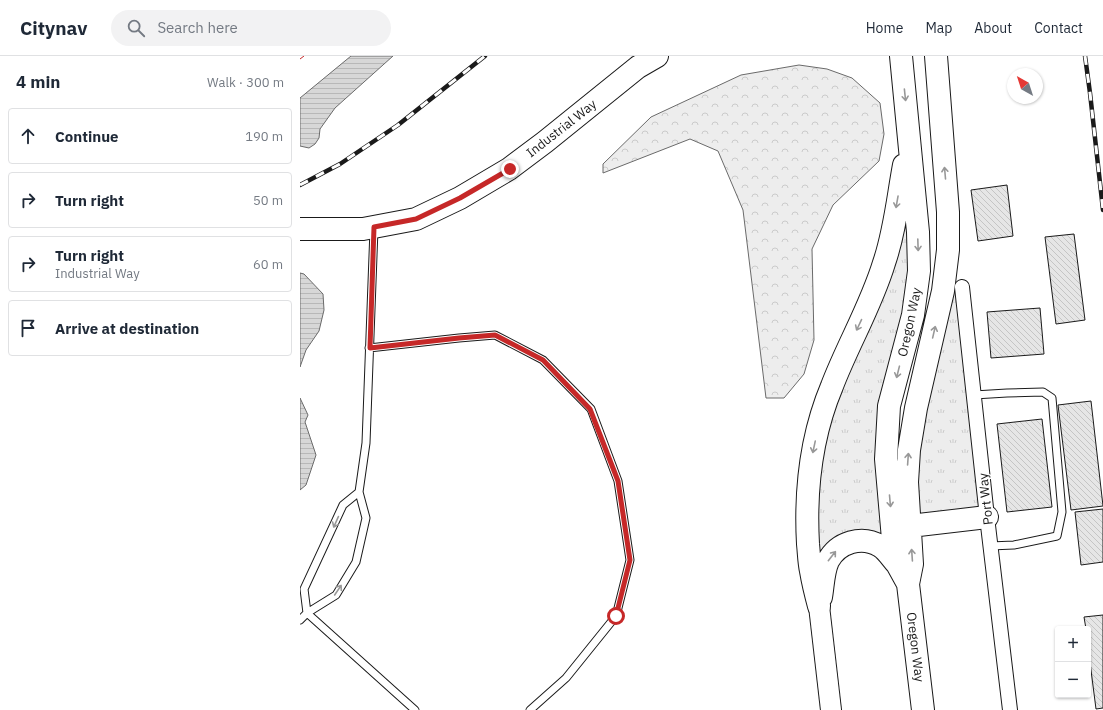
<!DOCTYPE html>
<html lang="en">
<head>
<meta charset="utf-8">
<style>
	body { margin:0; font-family:"IBM Plex Sans",sans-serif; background:#f2f2f3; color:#1f2937 }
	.controls { position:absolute; right:12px; bottom:12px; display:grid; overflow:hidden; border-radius:4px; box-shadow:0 1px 3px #0004 }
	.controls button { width:36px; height:36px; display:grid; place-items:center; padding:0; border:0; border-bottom:1px solid #e0e1e3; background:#fff; color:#1f2937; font:20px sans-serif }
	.compass { position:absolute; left:707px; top:12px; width:36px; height:36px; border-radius:50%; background:#fff; box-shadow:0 1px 3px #0004; rotate:321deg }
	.stop { position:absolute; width:12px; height:12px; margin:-9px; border:3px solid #c62828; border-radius:50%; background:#fff }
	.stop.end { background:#c62828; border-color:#fff; box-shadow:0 1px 4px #0008 }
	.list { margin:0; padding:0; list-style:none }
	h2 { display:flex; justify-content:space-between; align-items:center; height:52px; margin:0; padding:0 16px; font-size:17px }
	h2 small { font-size:13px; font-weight:400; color:#747a83 }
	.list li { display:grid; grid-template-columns:26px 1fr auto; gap:12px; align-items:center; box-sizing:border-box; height:56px; margin:0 8px 8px; padding:0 8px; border:1px solid #e0e1e3; border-radius:4px }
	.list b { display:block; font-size:15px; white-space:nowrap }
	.list p { margin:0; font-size:13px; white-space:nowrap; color:#747a83 }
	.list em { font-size:13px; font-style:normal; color:#747a83 }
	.icon { flex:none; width:22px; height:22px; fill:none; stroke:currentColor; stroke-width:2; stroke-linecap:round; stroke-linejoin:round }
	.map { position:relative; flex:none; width:803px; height:654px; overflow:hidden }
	header { display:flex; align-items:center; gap:24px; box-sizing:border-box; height:56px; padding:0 20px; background:#fff; border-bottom:1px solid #e0e1e3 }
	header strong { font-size:19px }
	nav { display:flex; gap:22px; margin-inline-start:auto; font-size:14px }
	.search { width:280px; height:36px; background:#f2f2f3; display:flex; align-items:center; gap:10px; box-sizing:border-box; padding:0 14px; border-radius:22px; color:#747a83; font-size:15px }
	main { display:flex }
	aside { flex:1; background:#fff }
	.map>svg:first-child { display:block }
</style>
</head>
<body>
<header>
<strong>Citynav</strong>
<div class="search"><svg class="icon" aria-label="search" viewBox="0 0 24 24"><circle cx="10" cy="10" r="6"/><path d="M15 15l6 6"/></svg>Search here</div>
<nav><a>Home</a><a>Map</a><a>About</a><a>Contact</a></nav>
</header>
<main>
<aside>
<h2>4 min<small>Walk · 300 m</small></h2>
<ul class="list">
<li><svg class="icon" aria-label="ahead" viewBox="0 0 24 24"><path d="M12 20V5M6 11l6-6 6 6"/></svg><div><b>Continue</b></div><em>190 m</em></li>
<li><svg class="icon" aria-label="right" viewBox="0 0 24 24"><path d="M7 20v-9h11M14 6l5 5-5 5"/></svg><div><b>Turn right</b></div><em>50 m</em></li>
<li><svg class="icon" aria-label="right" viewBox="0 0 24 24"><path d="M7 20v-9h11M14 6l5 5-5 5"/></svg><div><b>Turn right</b><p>Industrial Way</p></div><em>60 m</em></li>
<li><svg class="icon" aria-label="arrive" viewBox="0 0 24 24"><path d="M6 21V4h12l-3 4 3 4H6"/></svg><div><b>Arrive at destination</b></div></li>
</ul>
</aside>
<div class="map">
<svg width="803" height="654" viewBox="0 0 803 654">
	<defs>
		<pattern id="grass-tufts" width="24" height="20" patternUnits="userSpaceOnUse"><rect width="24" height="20" fill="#ededed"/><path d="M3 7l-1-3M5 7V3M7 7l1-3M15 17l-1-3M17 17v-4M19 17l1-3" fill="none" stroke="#cbcbcb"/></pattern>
		<pattern id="forest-crowns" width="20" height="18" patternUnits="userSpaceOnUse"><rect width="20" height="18" fill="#ededed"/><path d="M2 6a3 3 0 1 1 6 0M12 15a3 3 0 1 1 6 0" fill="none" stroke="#cbcbcb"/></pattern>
		<pattern id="water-rules" width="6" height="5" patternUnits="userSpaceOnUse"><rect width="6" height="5" fill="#d7d7d7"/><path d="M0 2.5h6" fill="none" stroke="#b8b8b8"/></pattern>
		<pattern id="building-back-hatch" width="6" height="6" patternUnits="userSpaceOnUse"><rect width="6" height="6" fill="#e6e6e6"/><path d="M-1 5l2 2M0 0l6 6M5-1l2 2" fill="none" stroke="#c5c5c5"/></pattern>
	</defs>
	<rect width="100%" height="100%" fill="#fff"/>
	<path fill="url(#grass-tufts)" stroke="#6a6a6a" d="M 609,80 L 618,176 L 589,350 L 593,483 L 575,487 L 510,514 L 510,411 L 568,251 Z
		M 662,231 L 687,461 L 610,470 L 607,426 L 643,235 Z"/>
	<path fill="url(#forest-crowns)" stroke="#6a6a6a" d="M 499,9 L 527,13 L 552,22 L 580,47 L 584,78 L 579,105 L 533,149 L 512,193 L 514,284 L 504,318 L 484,342 L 466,342 L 443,154 L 418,95 L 390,83 L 303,117 L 303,108 L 351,61 L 441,19 Z"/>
	<path fill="url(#water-rules)" stroke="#6a6a6a" d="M 51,0 L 93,0 L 35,52 L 20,73 L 19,82 L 15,88 L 9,92 L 0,90 L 0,42 Z
		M 0,217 L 4,218 L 23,238 L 24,254 L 19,275 L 6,294 L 0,311 Z
		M 0,342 L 8,359 L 5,366 L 16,399 L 6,429 L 0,434 Z"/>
	<path fill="url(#building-back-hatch)" stroke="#1a1a1a" d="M 707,129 L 713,180 L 678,185 L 671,134 Z
		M 774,178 L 785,264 L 756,268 L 745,181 Z
		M 740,252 L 744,298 L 691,302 L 687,256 Z
		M 791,345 L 803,450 L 771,454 L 758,349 Z
		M 742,363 L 752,451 L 707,456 L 697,368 Z
		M 803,453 L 803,506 L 781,509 L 775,456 Z
		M 803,559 L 803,652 L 796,653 L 788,591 L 788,573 L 786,573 L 784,561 Z"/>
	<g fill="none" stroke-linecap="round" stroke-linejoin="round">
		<defs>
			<path id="lane" d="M 69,292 L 159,282 L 195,279 L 243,304 L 291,353 L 318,425 L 330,504 L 316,560 L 266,622 L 230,654
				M 674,339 L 707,337 L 743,336 L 752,342 L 762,456 L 757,480 L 714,489 L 690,490
				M 59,436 L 43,449 L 4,533 L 7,557 L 115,654
				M 0,564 L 7,557 L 36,539 L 56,506 L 66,462 L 59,436 L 66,387 L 74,173"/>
			<path id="street" d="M 662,231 L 687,461 L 710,654"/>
			<path id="secondary" d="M 519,550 L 531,654"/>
			<path id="primary" d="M 0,173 L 63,173 L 116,163 L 160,142 L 209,113 L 245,86 L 338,11 L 357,0"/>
			<path id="highway" d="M 601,0 L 618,176 L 619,215 L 613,259 L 589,350 L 586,403 L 593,483 L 597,508 L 608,528
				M 610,470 L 687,461
				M 521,541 C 523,530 523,516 528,505 C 538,486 562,479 580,490 C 587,494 592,503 597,508
				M 519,550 C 516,539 513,527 511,515 C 509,506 509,497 508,488 C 505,434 511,380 532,330 C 548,288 571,250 584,207 C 595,175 598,141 604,109
				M 623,654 L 608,528 L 612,508 L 607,426 L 609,394 L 616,352 L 643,235 L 648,194 L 648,156 L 636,0"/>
		</defs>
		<use href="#lane" stroke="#1a1a1a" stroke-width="9"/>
		<use href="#street" stroke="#1a1a1a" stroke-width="16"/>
		<use href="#secondary" stroke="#1a1a1a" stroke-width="22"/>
		<use href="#primary" stroke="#1a1a1a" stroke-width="24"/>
		<use href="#highway" stroke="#1a1a1a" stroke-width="24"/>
		<use href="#lane" stroke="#fff" stroke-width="7"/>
		<use href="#street" stroke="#fff" stroke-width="14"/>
		<use href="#secondary" stroke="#fff" stroke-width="20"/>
		<use href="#primary" stroke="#fff" stroke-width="22"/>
		<use href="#highway" stroke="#fff" stroke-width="22"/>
		<defs>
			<path id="rail" d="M 785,0 L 790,37 L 803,154
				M 0,129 L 40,108 L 98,69 L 185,0"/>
		</defs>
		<use href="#rail" stroke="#1a1a1a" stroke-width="4.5"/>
		<use href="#rail" stroke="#fff" stroke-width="3" stroke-dasharray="9" stroke-linecap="butt"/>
		<path stroke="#c62828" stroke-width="1" stroke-dasharray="14 3 2 3" stroke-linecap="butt" d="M 0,3 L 4,0"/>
	</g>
	<defs><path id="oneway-shaft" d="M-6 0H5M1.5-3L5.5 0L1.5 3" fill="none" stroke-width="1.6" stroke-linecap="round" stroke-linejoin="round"/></defs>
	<g stroke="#989898">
		<use href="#oneway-shaft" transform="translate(605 39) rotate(84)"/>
		<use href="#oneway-shaft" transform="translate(645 117) rotate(-95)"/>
		<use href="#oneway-shaft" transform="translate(597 146) rotate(100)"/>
		<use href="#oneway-shaft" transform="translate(618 189) rotate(88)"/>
		<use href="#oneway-shaft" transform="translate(559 269) rotate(115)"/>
		<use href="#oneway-shaft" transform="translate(634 276) rotate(-77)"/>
		<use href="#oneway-shaft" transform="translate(598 316) rotate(104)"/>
		<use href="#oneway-shaft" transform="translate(514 391) rotate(102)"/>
		<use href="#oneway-shaft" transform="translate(608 403) rotate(-86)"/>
		<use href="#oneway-shaft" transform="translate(590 445) rotate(85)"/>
		<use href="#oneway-shaft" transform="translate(36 466) rotate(114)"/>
		<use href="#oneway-shaft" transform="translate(612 499) rotate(-94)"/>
		<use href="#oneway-shaft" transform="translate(532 500) rotate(-52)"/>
		<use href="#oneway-shaft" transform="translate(38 534) rotate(-56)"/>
	</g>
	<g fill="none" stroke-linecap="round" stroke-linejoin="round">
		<path stroke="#c62828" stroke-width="5" d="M 210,113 L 160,142 L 116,163 L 74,171 L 70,292 L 159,282 L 195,279 L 243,304 L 290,353 L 318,425 L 330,504 L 316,560"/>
	</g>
	<g text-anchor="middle" stroke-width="3" stroke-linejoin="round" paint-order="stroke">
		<g font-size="13" fill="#1a1a1a" stroke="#fff">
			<text transform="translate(261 72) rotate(-38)" y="5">Industrial Way</text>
			<text transform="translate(609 266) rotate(-78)" y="5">Oregon Way</text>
			<text transform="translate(685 443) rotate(-96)" y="5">Port Way</text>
			<text transform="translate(616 591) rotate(83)" y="5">Oregon Way</text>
		</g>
	</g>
</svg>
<div class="controls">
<button>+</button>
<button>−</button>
</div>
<svg class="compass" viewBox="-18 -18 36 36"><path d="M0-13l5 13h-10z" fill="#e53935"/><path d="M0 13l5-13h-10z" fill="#747a83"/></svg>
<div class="stop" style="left:316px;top:560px"></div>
<div class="stop end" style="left:210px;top:113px"></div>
</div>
</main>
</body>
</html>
